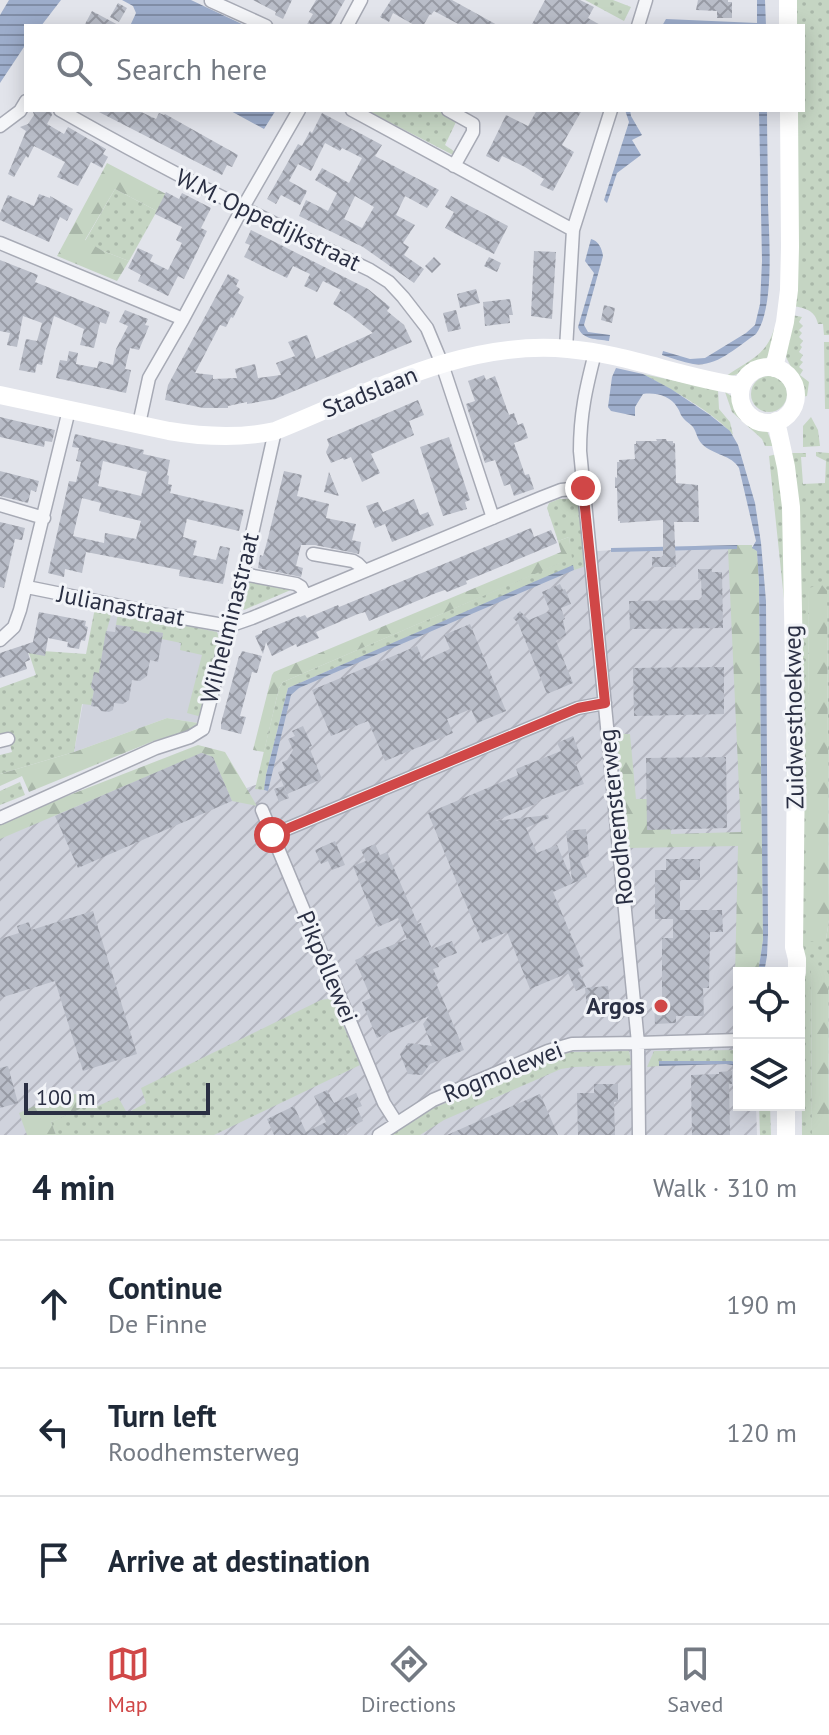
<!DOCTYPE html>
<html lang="en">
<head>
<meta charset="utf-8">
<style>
	body { margin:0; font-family:"PT Sans",sans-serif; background:#f2f2f3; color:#1f2937 }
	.controls { position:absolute; right:24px; bottom:24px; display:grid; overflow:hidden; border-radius:0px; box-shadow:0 4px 20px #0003 }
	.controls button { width:72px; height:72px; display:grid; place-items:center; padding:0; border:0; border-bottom:2px solid #e0e1e3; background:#fff; color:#1f2937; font:40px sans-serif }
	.scale { position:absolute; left:24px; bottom:20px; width:186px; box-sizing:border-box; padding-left:8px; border:4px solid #2a2f43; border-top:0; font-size:22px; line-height:28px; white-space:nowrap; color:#2a2f43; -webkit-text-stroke:6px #f2f4f8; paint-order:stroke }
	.stop { position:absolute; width:24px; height:24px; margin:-18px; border:6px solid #d04747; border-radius:50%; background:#fff }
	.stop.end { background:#d04747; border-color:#fff; box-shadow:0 2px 8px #0008 }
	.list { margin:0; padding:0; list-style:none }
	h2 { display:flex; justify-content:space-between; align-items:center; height:104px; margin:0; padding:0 32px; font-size:34px }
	h2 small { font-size:26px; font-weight:400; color:#747a83 }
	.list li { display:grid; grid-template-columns:52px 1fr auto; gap:24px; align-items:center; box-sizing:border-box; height:128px; padding:0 32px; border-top:2px solid #e0e1e3 }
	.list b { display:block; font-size:30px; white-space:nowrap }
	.list p { margin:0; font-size:26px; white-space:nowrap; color:#747a83 }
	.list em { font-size:26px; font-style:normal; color:#747a83 }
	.icon { flex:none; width:44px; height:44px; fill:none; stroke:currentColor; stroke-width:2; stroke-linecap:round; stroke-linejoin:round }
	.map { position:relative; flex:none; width:829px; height:1135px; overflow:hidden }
	.search { position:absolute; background:#fff; box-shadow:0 4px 20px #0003; left:24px; right:24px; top:24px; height:88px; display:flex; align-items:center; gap:20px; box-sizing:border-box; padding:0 28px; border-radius:0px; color:#747a83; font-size:30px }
	.sheet { height:488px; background:#fff }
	nav { display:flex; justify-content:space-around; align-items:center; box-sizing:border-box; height:112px; border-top:2px solid #e0e1e3; background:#fff; font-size:22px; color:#747a83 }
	nav a { display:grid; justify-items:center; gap:4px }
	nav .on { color:#d04747 }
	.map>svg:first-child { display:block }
</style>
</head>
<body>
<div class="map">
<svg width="829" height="1135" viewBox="0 0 829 1135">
	<defs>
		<pattern id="industrial-furrows" width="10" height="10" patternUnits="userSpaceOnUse" patternTransform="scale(2)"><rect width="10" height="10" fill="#d0d3dd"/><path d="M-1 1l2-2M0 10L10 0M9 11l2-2" fill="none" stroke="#b3b5bf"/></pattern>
		<pattern id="grass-dots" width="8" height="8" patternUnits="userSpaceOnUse" patternTransform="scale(2)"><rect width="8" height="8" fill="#c5d5c3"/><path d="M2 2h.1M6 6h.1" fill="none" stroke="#a9b7a9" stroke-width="1.8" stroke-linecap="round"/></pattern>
		<pattern id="forest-firs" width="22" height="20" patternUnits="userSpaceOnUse" patternTransform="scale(2)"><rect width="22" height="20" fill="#c5d5c3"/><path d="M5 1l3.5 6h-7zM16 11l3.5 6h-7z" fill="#a9b7a9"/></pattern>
		<pattern id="water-rules" width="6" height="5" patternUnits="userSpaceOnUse" patternTransform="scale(2)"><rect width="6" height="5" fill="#9dadcb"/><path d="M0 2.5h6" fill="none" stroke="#808da6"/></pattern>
		<pattern id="building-cross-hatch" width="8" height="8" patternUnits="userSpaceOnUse" patternTransform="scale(2)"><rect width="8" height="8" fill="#b9bdc8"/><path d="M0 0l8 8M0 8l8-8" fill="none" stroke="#979aa4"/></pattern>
	</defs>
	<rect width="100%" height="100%" fill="#e2e4eb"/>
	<path fill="#d0d3dd" d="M 100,609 L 217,632 L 219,636 L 198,723 L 167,718 L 74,752 Z"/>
	<path fill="url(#industrial-furrows)" d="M 759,547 L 760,973 L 739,973 L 739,1105 L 756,1105 L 757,1135 L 0,1135 L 0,832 L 198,749 L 219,754 L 238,791 L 267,781 L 290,691 L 568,553 L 613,550 Z"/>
	<path fill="url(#grass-dots)" d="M 585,0 L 613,0 L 631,7 L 624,21 Z
		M 794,0 L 829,0 L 829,335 L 824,335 L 823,324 L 818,324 C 815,310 805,308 793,306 L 794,110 L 803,110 L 803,26 L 794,26 Z
		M 366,110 L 442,110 L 466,121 L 456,122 L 445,145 L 455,152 L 453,155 Z
		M 115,189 L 157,211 L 129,261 L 103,251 L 85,241 Z
		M 792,315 L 802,317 L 799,322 L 803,326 L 799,330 L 802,333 L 799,337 L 803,341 L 800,345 L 802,347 L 799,352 L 803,355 L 800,360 L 803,362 L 799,367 L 803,370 L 800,375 L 809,382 L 807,396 L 802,397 L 799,383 L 786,357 Z
		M 774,329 C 774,335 775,344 772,350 C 768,363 738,376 725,377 C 746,361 766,357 774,329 Z
		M 824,342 L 829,342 L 829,409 L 825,409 Z
		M 643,374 L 718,390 L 719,409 L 730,422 L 733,435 C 714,412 670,389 643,374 Z
		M751 394a18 18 0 1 1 36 0a18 18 0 1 1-36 0Z
		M 725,392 L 733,397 C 738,414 748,425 766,428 L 773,446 L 765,446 L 762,439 L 732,412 Z
		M 811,417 L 818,430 L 820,446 L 803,447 L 803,426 Z
		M 816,452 L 829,453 L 829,869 L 827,592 L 822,586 L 808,589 L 811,941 L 826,939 L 829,920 L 829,1080 L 828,973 L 811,970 L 812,1135 L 802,1135 L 801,945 L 789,453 L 806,453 L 806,457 L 801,457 L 803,484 L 825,483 L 826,461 L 816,456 Z
		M 777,454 L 782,474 L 785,609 L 769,456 Z
		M 559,499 L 578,499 L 586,566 L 574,570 L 573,566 L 288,688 L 266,775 L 264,790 L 255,789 L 279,688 L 283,682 L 571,558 L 569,537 L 558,541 L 547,508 L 549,503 Z
		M 248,576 L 293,589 L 244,610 L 240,606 Z
		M 95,608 L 112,612 L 106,633 L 99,673 L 94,673 L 91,687 L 94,691 L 91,705 L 82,704 L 74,752 L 0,774 L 0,755 L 12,752 L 7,734 L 0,735 L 0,688 L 36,675 L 28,650 L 86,654 Z
		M 118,612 L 217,632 L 220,642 L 202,713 L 198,716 L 187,713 L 202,655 L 180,650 L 181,643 L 162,639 L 163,633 L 150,631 L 149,635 L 130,630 L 130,627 L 116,625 Z
		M 20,782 L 25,795 L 0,805 L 0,791 Z
		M 328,999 L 333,1001 L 360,1065 L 214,1135 L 56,1135 L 51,1122 L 91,1104 L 98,1106 L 118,1097 L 127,1113 L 146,1103 L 141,1088 L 321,1000 Z
		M 739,1050 L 739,1063 L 731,1061 L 660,1061 L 659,1066 L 647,1067 L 654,1051 Z
		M 629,1051 L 632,1065 L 574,1067 L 561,1069 L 444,1120 L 420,1135 L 390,1135 L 408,1119 L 558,1055 L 571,1052 Z
		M 759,1105 L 770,1105 L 771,1135 L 760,1135 Z"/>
	<path fill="url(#forest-firs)" d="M 107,163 L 166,194 L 157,211 L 115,189 L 85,240 L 103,251 L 129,261 L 117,281 L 57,256 Z
		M 569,537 L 572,558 L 283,682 L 279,688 L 264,752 L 253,750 L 272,675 L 274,672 L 561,552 L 558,541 Z
		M 737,545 L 752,545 L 752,548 L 757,551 L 759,580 L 763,940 L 758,973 L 739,973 L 739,1022 L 734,1020 L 738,846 L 628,848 L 616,734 L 630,734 L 636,799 L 668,799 L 671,834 L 741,832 L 728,549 L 737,549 Z
		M 822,585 L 827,591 L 829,920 L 826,939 L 822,942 L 810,941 L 808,588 Z
		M 167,718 L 198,723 L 195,730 L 156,740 L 29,792 L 22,776 L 0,786 L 0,774 L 74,752 Z
		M 198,745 L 225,752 L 257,806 L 232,801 L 213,757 L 202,753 L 0,839 L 0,822 Z
		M 820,966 L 825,968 L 828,973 L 829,1135 L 812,1135 L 811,969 Z
		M 76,1094 L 91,1104 L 51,1122 L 56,1135 L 27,1135 L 19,1113 L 52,1098 Z"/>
	<path fill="url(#water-rules)" d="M 9,0 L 61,0 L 41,26 L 26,26 L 26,44 L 0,83 L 0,15 Z
		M 122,0 L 191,0 L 246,26 L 130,26 L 136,13 L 133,6 Z
		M 757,0 L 765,0 L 766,26 L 662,26 L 666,19 L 757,23 Z
		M 229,110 L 276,110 L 264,129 Z
		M 625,110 L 630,110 L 631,116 L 642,135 L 632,140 L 641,155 L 617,173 L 607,203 L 604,200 L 629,122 Z
		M 759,110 L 767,110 C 767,141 768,173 768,204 C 769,237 775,308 756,334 C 738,346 716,368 693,364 C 683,362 672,358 662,355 L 663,351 L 690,359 L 705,358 L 746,333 L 755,325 L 760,304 L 762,261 Z
		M 591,239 C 599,241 602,249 603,256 L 584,325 L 588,332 L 610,335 L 609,341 C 597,339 582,340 578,327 L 594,273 L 585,261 Z
		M 616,368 L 643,374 L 671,389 L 710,415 L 730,431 L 738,445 L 755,503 L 761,543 L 766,601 L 768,933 L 767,956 L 764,973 L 758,973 L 763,940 L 759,580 L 757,551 L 752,548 L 756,541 L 739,468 C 732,455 713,455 702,444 C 697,439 697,433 693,427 C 691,424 686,422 684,419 C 679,413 681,413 677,407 C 671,396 655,392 643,394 L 635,407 L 635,416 L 611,411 L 608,407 L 612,377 Z
		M 737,545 L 737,549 L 611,552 L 611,548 Z
		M 573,565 L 574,570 L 299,688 L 291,695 L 268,791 L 264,790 L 266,775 L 288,688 Z
		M 659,1061 L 731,1061 L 739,1063 L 739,1070 L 732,1065 L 726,1064 L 659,1066 Z"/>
	<path fill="url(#building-cross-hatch)" fill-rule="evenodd" d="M 253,0 L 292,0 L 283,19 L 275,15 L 276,12 Z
		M 316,0 L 345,0 L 330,26 L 306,26 L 313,14 L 309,12 Z
		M 391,0 L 452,0 L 499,26 L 462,26 L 434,11 L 431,15 L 430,14 L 423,26 L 416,26 L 393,13 L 389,22 L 380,17 Z
		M 545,0 L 580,0 L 594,7 L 588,18 L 602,26 L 531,26 Z
		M 698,0 L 728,0 L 728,2 L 732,2 L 732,18 L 717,18 L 717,11 L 696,10 Z
		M 118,3 L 127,8 L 119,22 L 110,17 Z
		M 92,11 L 120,26 L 84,26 Z
		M 37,110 L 51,110 L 52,115 L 47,124 L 64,134 L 68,127 L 106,149 L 103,154 L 108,157 L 102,168 L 91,162 L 78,186 L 57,177 L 65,162 L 34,146 L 28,158 L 26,156 L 14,177 L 8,174 L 26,131 L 20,127 L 28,124 L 34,115 L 33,112 Z
		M 95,110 L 137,110 L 156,119 L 159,113 L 164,115 L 165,114 L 238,155 L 232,167 L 227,165 L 222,175 Z
		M 537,110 L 582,110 L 562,145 L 574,152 L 553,191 L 540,185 L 544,179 L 525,167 L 502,156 L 499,162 L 486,156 L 506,115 L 528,126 Z
		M 322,113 L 382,145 L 375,156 L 439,190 L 427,208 L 405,196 L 396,215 L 415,225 L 403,243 L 409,247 L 404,255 L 424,269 L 414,283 L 363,247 L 299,216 L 306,200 L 328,211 L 337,193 L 315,180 L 322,168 L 349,183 L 362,158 L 342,148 L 340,151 L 325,143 L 311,171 L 298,164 L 289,181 L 307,191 L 300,205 L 281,195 L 276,204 L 267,199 L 298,144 L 302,146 L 310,131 L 312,133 ZM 355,196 L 374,207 L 362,228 L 344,219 Z
		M 166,192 L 179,199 L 182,193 L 211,208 L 201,228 L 207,231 L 184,279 L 178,276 L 168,296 L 138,281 L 141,275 L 128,268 L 138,248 L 153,255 L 150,261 L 168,270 L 182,243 L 176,240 L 182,227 L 155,214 Z
		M 39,194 L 50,198 L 50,196 L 73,209 L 67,221 L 60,217 L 49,242 L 0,220 L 0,213 L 8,195 L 34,206 Z
		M 451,196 L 508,226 L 494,254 L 445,228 L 454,212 L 445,207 Z
		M 251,230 L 368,289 L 390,307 L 387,311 L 404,325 L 412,342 L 275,399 L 247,404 L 247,402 L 228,406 L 228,408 L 203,408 L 165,400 L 168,385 L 228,274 L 239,280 L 236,286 L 240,289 L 238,293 L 244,297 L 233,318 L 231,317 L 226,327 L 220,325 L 195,373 L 213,375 L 213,379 L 237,378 L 235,369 L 255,364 L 258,378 L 281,375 L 276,363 L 295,356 L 288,342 L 307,335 L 316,359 L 373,333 L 349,314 L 333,304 L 341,290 L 323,281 L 317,292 L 304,286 L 310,274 L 293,266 L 287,278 L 244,257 L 250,245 L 245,243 Z
		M 534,251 L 556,252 L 552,319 L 531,316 Z
		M 434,257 L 441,264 L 432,273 L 425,266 Z
		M 489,257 L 501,263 L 497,272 L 484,266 Z
		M 0,260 L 38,275 L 35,282 L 110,312 L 106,324 L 100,322 L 94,348 L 80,345 L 84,329 L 54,316 L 44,354 L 42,365 L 37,364 L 35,373 L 19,370 L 26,339 L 37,341 L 42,323 L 23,316 L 17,347 L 7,345 L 10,333 L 0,331 Z
		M 476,289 L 480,303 L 460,308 L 457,294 Z
		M 510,299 L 513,315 L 509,315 L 510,323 L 485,326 L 483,302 Z
		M 604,305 L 615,308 L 612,323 L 601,320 Z
		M 125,310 L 148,319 L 145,325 L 149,326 L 139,350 L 130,348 L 125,369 L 131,370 L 126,393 L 56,378 L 60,360 L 67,361 L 69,351 L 78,353 L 76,364 L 97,368 L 99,361 L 113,365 L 116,349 L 128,326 L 119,322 Z
		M 456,310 L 461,329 L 448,332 L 443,313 Z
		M 484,375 L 486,380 L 495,376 L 509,415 L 514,413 L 518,425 L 523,423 L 528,438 L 514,443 L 525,475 L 529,474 L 534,489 L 514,496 L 510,484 L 504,486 L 495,460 L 485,463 L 466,404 L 475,401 L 468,381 Z
		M 418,400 L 424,415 L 409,421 L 414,435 L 371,454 L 380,473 L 362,482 L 351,457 L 344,460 L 343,458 L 331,463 L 326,452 L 329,445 L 327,439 Z
		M 0,417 L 55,430 L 52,442 L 45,441 L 44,447 L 0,437 Z
		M 75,434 L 144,450 L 143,454 L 170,460 L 167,475 L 169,476 L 168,484 L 172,485 L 170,493 L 244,510 L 239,531 L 187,519 L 183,537 L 197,541 L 193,555 L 216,560 L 220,546 L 230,548 L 223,584 L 179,576 L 180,570 L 86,552 L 82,573 L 65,569 L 64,577 L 48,573 L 69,481 L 76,482 L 81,462 L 76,461 L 79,448 L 72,447 ZM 103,461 L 147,472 L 141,496 L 98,486 ZM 82,498 L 101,503 L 99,511 L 141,521 L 136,539 L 105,533 L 104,543 L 73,536 Z
		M 449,437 L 470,500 L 465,502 L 467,509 L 443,516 L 420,447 Z
		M 656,439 L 666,439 L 667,441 L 673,441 L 673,443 L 675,443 L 676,483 L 698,485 L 699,522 L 674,522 L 676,567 L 652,567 L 652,557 L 663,557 L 663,520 L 620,523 L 620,521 L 618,521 L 617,488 L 615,488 L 615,477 L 617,478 L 617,462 L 619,462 L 619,460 L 635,459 L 634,444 L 636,444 L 636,441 L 657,441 Z
		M 0,471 L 39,481 L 36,492 L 31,490 L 28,503 L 0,496 Z
		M 284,471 L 302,475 L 297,496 L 329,504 L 326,518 L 356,524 L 352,540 L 361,542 L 359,554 L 315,545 L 301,545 L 296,566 L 303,568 L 301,577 L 258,568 L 260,555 L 263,556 L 268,538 Z
		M 329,472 L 339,496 L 324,492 Z
		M 414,499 L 420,515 L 428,512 L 434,525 L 392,542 L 385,524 L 375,528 L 366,506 L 378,502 L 383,512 Z
		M 0,522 L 25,528 L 22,540 L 15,539 L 4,588 L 0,587 Z
		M 531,528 L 534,537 L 551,530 L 557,543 L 466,581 L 467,584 L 447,592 L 445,590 L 436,593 L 369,621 L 365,612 L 358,614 L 316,632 L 319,638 L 297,647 L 296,644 L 272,656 L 266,642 L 263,654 L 255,636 L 262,633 L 262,631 L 299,616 L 300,617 L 305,615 L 307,618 L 338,605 L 339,607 L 344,605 Z
		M 698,569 L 712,569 L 712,572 L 722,572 L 723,628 L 630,629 L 629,601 L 702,600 L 701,579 L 698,579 Z
		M 560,584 L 563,590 L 565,589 L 571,604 L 561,608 L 565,619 L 563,620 L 566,635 L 556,641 L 573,683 L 547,694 L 518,623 L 513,618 L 520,611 L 529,620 L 550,611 L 542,592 Z
		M 39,612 L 86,621 L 85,626 L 88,627 L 85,641 L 81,640 L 79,649 L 67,647 L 68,642 L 48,638 L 45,656 L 28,653 L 30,660 L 25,662 L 27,669 L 0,678 L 0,653 L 33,642 Z
		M 470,624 L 506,711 L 477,723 L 471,709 L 447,719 L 453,733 L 385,761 L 368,721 L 331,736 L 312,690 L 417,646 L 423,661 L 450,649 L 444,635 Z
		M 116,625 L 131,627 L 130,630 L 149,634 L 150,631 L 163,633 L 158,662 L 150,660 L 147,676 L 140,681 L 132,680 L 129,700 L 123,704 L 114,703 L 113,710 L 109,712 L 101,711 L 98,707 L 91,706 L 94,691 L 91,687 L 94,672 L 99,673 L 106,631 L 115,632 Z
		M 242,651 L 262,656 L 257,673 L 252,672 L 240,716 L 246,717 L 241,734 L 221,729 L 221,723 L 239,656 L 240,656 Z
		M 724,667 L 724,714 L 634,716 L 633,668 Z
		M 303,726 L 312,746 L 309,747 L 322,779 L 287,794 L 278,772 L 285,770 L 282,762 L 287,760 L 293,750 L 288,739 L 295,736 L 292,731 Z
		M 573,736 L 582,759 L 575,762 L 584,784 L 537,801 L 538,803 L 495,821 L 548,815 L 549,818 L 526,828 L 537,853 L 557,845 L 572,880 L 566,831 L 586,829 L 589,856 L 580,860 L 587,877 L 553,892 L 584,966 L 578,969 L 586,987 L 576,991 L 568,973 L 530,989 L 507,932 L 482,943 L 428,813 L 518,775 L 516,769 L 561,751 L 557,743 Z
		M 201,753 L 213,757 L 232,801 L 78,868 L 55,816 Z
		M 726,757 L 727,828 L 647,830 L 646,758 Z
		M 284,786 L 289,798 L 279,802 L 274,789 Z
		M 335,841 L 345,865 L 332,870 L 328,861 L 321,864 L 315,850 Z
		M 375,844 L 380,855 L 387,852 L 418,924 L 421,923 L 432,949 L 452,941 L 457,953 L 437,961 L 439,967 L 433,969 L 439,982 L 436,983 L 464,1050 L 430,1064 L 422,1075 L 408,1074 L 400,1054 L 408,1043 L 432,1046 L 423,1024 L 429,1016 L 377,1038 L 362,1002 L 371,998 L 355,960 L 407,939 L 398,918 L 378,927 L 353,866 L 366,861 L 361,850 Z
		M 666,859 L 700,859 L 700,880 L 680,880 L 680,910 L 722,910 L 723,932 L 710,932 L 709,988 L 703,988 L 704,1016 L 676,1016 L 676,1023 L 655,1024 L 654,1003 L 662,1003 L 662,938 L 673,938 L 673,919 L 655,919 L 655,870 L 666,870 Z
		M 93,911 L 137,1054 L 83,1071 L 55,981 L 0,998 L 0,939 L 19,933 L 17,926 L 29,922 L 31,930 Z
		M 608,986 L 610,1006 L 587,1008 L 585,988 Z
		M 8,1066 L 18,1103 L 0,1108 L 0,1068 Z
		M 732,1071 L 732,1084 L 729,1084 L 730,1135 L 692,1135 L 691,1075 L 719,1074 L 719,1072 Z
		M 594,1084 L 618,1084 L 618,1102 L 614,1102 L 615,1135 L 578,1135 L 577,1093 L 594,1093 Z
		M 327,1090 L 334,1103 L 356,1093 L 362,1106 L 357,1108 L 363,1121 L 346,1129 L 347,1133 L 342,1135 L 274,1135 L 267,1119 L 294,1106 L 306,1132 L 326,1122 L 314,1096 Z
		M 540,1094 L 558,1135 L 447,1135 Z"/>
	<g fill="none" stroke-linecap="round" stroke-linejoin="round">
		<defs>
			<path id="street" d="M 211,1 L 266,26
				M 347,26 L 361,0
				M 638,26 L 646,0
				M 60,110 C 161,168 265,220 370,270 L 389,282 L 403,297 L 427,328 L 442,364 L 493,518
				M 352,110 L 573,230
				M 448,110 L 473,124 L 473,132 L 454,166
				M 0,126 L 20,111 L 26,101
				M 0,243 L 183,319
				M 566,349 L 573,230 L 611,110
				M 139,424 L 149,378 L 183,319 L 242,209 L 299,110
				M 0,505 L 44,518
				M 313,554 L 353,561 L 358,564 L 364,570
				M 243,574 L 296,584 L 301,587 L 305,595
				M 27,587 L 160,614 L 229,626 L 252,618 L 543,497 L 561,490 L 583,488
				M 0,640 L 14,627 L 20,610 L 69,410
				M 0,741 L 8,739
				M 262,810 L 384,1103 L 396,1122
				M 0,818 L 156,748 L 190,737 L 203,729 L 243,574 L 275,431
				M 272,835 L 578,708 L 605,703
				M 379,1135 L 433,1100 L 548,1051 L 572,1044 L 638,1043 L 580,451 C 580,414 586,388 595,353
				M 639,1135 L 638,1043 L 739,1040"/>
		</defs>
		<use href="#street" stroke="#a7aab5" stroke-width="15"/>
		<use href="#street" stroke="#f5f6f9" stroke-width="12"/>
		<path stroke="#fff" stroke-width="18" d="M 788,0 L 788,26
			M740 395a28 28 0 1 1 56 0a28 28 0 1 1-56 0Z
			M 774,368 L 785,322 L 789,290 L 790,247 L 789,110
			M 0,395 L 169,431 C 205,437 239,439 275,431 C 368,394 463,339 568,349 C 628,354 682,378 741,386
			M 776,421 L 786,467 L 791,507 L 796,765 L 794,947 L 797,959 L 797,973
			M 786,1105 L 786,1135"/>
	</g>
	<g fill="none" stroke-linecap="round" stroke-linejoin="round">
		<path stroke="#d04747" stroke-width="10" d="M 272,835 L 578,708 L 605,703 L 583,488"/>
	</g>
	<circle fill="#d04747" stroke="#f2f4f8" stroke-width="3" cx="661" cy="1006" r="8"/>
	<g text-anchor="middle" stroke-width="6" stroke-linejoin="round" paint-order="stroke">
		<g font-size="24" fill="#2a2f43" stroke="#f2f4f8">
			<text transform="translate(268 220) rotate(26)" y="8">W.M. Oppedijkstraat</text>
			<text transform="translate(370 392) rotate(-22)" y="8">Stadslaan</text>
			<text transform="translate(121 606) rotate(11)" y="8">Julianastraat</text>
			<text transform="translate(230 618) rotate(-76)" y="8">Wilhelminastraat</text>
			<text transform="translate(794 717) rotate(-91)" y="8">Zuidwesthoekweg</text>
			<text transform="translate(616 817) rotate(-96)" y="8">Roodhemsterweg</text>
			<text transform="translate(327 967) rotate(67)" y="8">Pikpôllewei</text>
			<text transform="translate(503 1072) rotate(-22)" y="8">Rogmolewei</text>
		</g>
		<g font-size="24" font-weight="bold" fill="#2a2f43" stroke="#f2f4f8" text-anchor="end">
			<text x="645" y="1014">Argos</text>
		</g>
	</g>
</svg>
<div class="controls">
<button><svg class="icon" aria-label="locate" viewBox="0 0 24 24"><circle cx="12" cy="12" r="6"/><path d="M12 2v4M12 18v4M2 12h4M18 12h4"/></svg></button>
<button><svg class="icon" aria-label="layers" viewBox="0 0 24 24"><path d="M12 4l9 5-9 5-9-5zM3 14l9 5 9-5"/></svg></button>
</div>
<div class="scale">100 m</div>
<div class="stop" style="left:272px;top:835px"></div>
<div class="stop end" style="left:583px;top:488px"></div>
<div class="search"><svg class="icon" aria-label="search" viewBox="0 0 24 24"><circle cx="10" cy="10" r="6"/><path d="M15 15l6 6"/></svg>Search here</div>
</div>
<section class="sheet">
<h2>4 min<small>Walk · 310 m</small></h2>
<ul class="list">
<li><svg class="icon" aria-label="ahead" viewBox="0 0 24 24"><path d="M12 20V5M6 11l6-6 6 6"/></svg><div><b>Continue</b><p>De Finne</p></div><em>190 m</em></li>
<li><svg class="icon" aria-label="left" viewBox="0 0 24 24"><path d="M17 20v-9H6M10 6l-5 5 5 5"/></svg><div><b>Turn left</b><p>Roodhemsterweg</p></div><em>120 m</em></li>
<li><svg class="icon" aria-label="arrive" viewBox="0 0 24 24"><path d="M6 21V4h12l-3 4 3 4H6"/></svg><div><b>Arrive at destination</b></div></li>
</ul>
</section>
<nav>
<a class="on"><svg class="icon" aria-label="map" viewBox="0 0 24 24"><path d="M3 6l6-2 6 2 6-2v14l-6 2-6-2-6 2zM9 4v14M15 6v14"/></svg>Map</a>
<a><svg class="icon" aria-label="directions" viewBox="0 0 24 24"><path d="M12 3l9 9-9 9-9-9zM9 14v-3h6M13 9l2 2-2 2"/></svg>Directions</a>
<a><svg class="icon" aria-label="saved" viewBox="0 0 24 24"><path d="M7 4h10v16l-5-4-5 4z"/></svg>Saved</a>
</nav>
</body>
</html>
